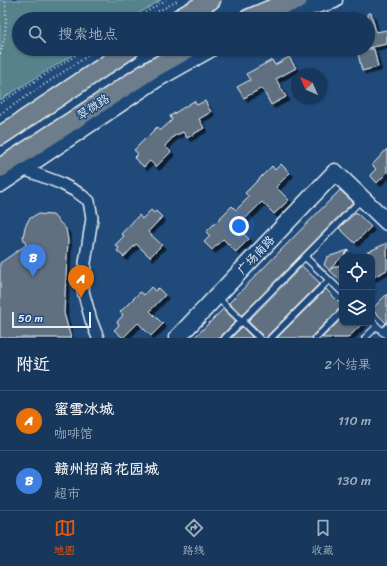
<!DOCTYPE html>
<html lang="zh">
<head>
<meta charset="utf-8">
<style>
	body { margin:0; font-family:Sriracha,"LXGW WenKai TC",sans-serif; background:#203f62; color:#f1f3f6 }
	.controls { position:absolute; right:12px; bottom:12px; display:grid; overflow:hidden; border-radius:8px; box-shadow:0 1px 3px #0004 }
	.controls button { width:36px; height:36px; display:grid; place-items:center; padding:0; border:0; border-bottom:1px solid #365272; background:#17385c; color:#f1f3f6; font:20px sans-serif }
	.compass { position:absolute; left:291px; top:68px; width:36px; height:36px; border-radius:50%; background:#17385c; box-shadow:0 1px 3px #0004; rotate:315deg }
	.scale { position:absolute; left:12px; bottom:10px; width:79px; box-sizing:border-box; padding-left:4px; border:2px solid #e8f1f8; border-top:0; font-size:11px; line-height:14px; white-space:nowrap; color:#e8f1f8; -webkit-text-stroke:3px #1f4a7a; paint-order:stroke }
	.you { position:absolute; left:239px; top:226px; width:14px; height:14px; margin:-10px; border:3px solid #fff; border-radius:50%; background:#1a73e8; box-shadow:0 0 0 6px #1a73e833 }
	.badge { display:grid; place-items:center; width:26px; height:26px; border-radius:50%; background:#ea580c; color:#fff; font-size:13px; font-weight:700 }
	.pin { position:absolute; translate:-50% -33px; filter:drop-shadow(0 1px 2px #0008) }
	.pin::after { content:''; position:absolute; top:21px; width:14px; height:12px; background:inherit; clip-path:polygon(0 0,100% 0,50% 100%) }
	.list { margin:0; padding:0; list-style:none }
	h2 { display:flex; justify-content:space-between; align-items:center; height:52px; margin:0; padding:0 16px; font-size:17px }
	h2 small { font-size:13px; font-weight:400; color:#9eacbb }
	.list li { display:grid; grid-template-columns:26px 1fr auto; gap:12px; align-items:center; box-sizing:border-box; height:60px; padding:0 16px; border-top:1px solid #365272 }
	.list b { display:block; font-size:15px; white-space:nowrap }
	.list p { margin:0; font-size:13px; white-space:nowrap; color:#9eacbb }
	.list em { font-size:13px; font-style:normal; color:#9eacbb }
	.icon { flex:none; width:22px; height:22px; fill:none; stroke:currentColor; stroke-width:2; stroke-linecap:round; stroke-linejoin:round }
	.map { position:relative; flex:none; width:387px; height:338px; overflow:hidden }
	.search { position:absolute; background:#17385c; box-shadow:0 1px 3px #0004; left:12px; right:12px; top:12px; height:44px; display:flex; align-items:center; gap:10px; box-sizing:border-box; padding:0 14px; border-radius:22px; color:#9eacbb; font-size:15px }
	.sheet { height:172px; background:#17385c }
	nav { display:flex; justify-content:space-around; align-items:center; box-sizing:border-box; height:56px; border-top:1px solid #365272; background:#17385c; font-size:11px; color:#9eacbb }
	nav a { display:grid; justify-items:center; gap:2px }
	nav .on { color:#ea580c }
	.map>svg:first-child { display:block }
</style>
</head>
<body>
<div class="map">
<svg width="387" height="338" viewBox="0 0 387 338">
	<defs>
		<filter id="shadow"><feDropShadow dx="3.5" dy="3.5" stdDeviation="0" flood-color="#0009"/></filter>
	</defs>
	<rect width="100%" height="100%" fill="#1f4a7a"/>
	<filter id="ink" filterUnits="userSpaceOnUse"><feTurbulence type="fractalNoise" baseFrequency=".025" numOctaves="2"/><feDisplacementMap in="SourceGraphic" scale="8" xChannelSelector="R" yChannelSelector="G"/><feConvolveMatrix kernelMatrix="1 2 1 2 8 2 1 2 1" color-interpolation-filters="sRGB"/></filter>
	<g filter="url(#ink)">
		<path fill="#55828b" stroke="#9ebac2" d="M 0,0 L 161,0 L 130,19 L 19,19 L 19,49 L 82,49 L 0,100 Z"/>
		<path fill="#617080" stroke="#e8f1f8" filter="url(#shadow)" d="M 368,13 L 371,13 L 376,32 L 387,30 L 387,44 L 368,48 Z
			M 357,49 L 374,49 L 378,67 L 362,71 Z
			M 289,57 L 296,68 L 276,79 L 286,97 L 271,105 L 262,88 L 244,98 L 237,87 L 250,80 L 246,74 L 272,60 L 275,65 Z
			M 194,101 L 197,105 L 205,101 L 211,112 L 199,119 L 204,128 L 187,138 L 183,132 L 174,136 L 165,146 L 171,152 L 156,167 L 150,161 L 144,167 L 134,158 L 138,154 L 134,150 L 157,127 L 160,131 L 172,120 L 170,116 Z
			M 387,149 L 387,173 L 377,183 L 370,175 L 376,169 L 372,165 Z
			M 281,164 L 290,173 L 276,187 L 289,200 L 274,214 L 262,202 L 237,227 L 249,239 L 236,252 L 223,239 L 212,250 L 204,242 L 210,236 L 206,232 L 232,206 L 236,210 L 249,197 L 245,193 L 272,166 L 275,170 Z
			M 340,190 L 353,202 L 242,315 L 229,303 Z
			M 151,210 L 154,213 L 156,211 L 162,217 L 148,232 L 162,245 L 150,257 L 136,244 L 124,257 L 117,251 L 119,248 L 115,245 L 124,236 L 121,234 L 139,215 L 142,219 Z
			M 356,212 L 371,227 L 355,243 L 339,228 Z
			M 37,214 L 53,215 L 66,229 L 68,240 L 64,313 L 71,338 L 0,338 L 0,263 L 26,245 L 23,237 L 25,227 L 29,219 Z
			M 387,243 L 387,270 L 372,278 L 372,257 L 357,257 Z
			M 349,250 L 330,269 L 342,264 L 342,282 L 324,265 L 327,257 Z
			M 302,266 L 320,283 L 268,335 L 267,338 L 263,338 L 262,335 L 248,321 Z
			M 151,287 L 155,291 L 158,288 L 165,295 L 150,311 L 163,324 L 151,336 L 138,323 L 123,338 L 114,330 L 119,325 L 117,322 L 123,315 L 120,312 L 140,292 L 144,295 Z
			M 326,289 L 342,305 L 342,308 L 339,309 L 313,335 L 312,338 L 277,338 Z
			M 387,294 L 387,323 L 386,323 L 372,309 Z
			M 223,309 L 236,321 L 222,335 L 221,338 L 194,338 Z
			M 342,318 L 342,323 L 363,323 L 348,338 L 322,338 Z
			M 242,327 L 253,338 L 231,338 Z"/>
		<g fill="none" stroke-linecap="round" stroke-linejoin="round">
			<defs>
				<path id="lane" d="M 305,257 L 342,292
					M 217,297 L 259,338
					M 372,321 L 387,336
					M 382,332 L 387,327
					M 225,338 L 361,200
					M 271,338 L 329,280
					M 316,338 L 342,312
					M 365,338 L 377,326"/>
				<path id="street" d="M 18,167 L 60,183 L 77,192 L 89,201 L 92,218 L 85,263 L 83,291 L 91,320 L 98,338"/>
				<path id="secondary" d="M 273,19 L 284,14 L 334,0
					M 0,184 L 155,80 L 210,49
					M 177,338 L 335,172 L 387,222"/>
				<path id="primary" d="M 178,19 L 211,0
					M 248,19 L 281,5 L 298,0
					M 0,136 L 130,49
					M 0,168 L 149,71 L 188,49"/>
			</defs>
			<use href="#lane" stroke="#e8f1f8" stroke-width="8"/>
			<use href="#street" stroke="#e8f1f8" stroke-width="14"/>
			<use href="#secondary" stroke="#e8f1f8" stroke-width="19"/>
			<use href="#primary" stroke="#e8f1f8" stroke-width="21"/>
			<path stroke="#e8f1f8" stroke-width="2" stroke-dasharray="1 3" stroke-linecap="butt" d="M 135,19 L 166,0
				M 144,19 L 179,0
				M 0,54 C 6,36 7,19 5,0
				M 0,103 L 86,49
				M 0,114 L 98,49"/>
			<use href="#lane" stroke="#1f4a7a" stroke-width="5.5"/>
			<use href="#street" stroke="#1f4a7a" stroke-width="11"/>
			<use href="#secondary" stroke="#1f4a7a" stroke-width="16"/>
			<use href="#primary" stroke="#6d7d8c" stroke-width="18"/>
		</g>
	</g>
	<g text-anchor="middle" stroke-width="3" stroke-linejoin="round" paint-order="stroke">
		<g font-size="12" fill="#e8f1f8" stroke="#1f4a7a">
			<text transform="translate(93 107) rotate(-33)" y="4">翠微路</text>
			<text transform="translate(256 255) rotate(-47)" y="4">广场南路</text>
		</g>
	</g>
</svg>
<div class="controls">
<button><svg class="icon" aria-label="locate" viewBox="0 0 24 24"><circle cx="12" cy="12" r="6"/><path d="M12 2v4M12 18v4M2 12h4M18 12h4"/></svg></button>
<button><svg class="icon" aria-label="layers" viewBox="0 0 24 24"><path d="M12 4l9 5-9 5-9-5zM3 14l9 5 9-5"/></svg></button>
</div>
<svg class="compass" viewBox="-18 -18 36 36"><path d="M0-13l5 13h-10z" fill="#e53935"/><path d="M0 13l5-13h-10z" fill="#9eacbb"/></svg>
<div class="scale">50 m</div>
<div class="you"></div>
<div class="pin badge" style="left:81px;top:298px;background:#e8710a">A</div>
<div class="pin badge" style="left:33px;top:277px;background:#3f7fe0">B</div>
<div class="search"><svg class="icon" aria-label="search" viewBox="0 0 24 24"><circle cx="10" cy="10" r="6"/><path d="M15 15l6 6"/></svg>搜索地点</div>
</div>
<section class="sheet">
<h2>附近<small>2个结果</small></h2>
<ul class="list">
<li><span class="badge" style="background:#e8710a">A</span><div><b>蜜雪冰城</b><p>咖啡馆</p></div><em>110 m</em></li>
<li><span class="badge" style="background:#3f7fe0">B</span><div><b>赣州招商花园城</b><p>超市</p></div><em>130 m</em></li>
</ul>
</section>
<nav>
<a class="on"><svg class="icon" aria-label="map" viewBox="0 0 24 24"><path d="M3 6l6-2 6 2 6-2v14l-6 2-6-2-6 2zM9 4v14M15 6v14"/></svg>地图</a>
<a><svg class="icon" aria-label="directions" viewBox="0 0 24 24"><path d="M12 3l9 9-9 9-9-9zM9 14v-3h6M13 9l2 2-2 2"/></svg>路线</a>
<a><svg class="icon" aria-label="saved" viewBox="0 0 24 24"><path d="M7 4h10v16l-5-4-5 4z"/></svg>收藏</a>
</nav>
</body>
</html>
